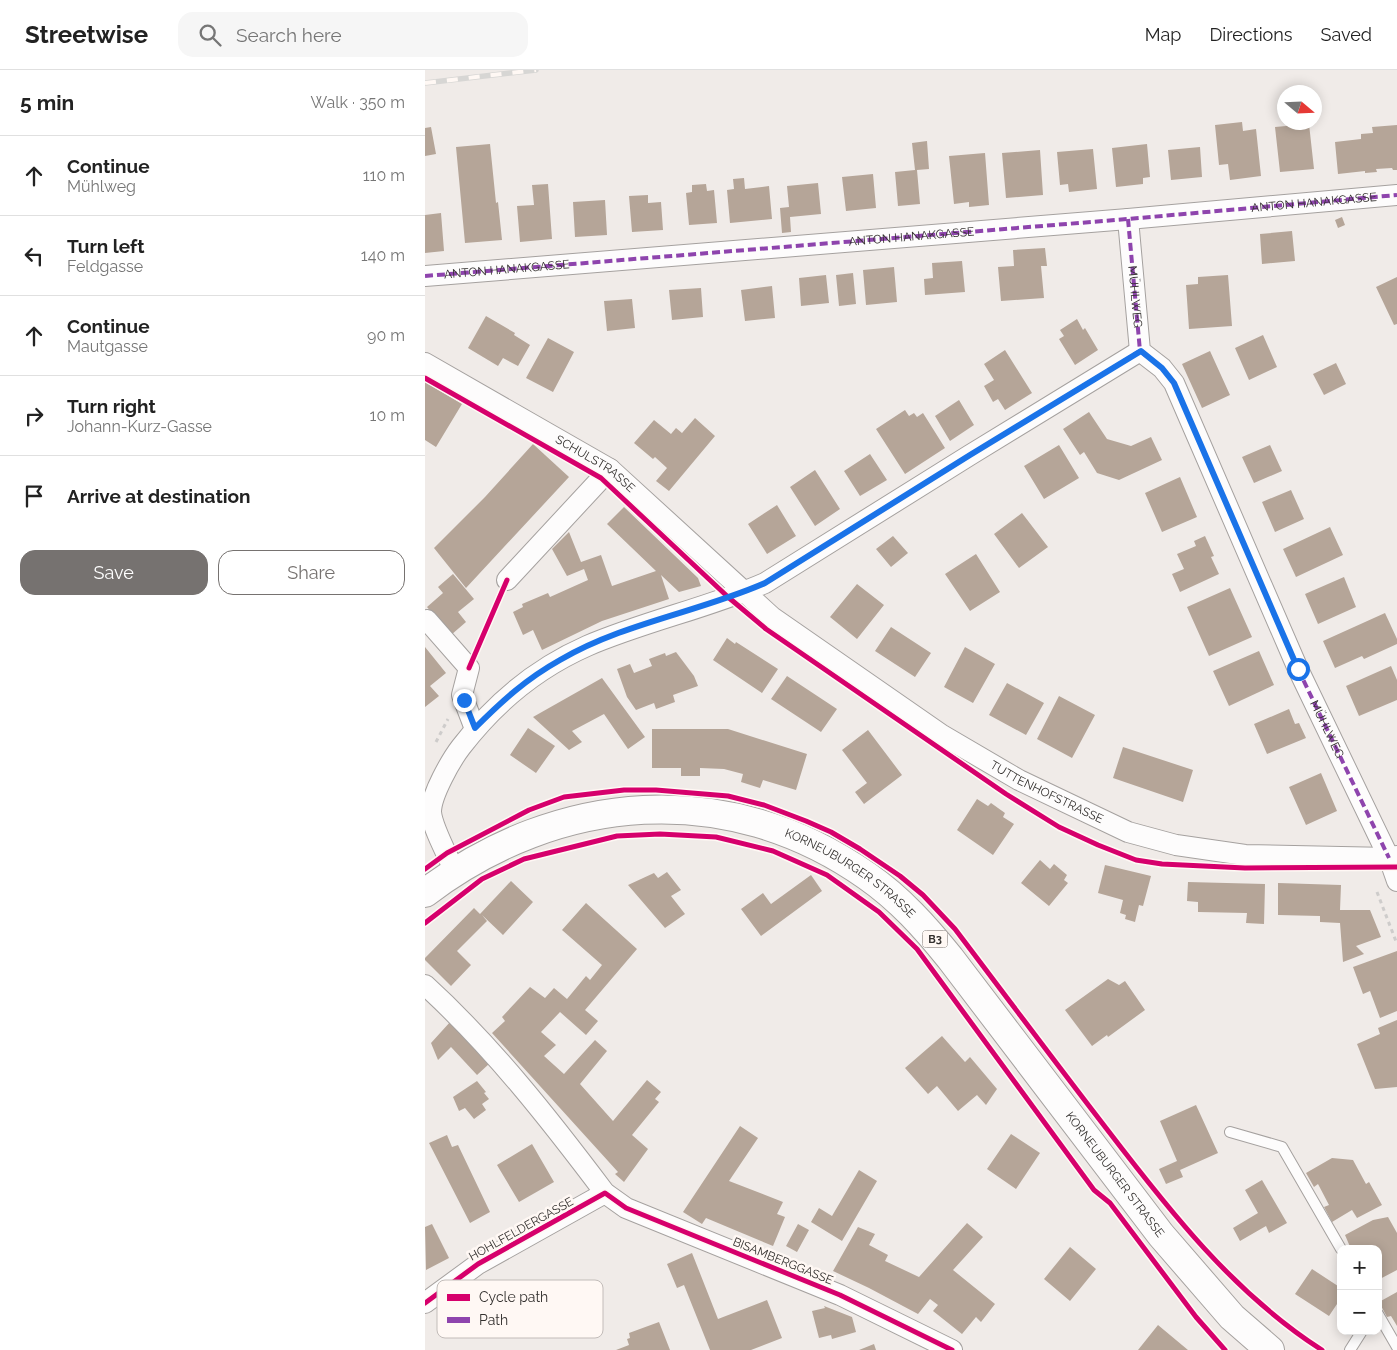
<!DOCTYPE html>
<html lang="en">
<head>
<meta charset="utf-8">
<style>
	body { margin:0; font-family:Raleway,sans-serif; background:#f6f6f6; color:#222 }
	.controls { position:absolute; right:15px; bottom:15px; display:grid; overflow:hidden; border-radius:10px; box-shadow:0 2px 12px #0003 }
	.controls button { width:45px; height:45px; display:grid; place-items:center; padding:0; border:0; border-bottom:1px solid #e0e0e0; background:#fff; color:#222; font:25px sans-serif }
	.compass { position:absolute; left:852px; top:15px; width:45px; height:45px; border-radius:50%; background:#fff; box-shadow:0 2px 12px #0003; rotate:109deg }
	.stop { position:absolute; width:15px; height:15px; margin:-11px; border:4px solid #1a73e8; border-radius:50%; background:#fff }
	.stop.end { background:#1a73e8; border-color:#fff; box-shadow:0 1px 5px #0008 }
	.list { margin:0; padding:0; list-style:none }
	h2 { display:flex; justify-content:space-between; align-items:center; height:65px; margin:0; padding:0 20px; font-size:21px }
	h2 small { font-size:16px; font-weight:400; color:#767676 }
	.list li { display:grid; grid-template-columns:32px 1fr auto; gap:15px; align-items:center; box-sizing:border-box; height:80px; padding:0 20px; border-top:1px solid #e0e0e0 }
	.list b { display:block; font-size:19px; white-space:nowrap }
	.list p { margin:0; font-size:16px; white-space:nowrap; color:#767676 }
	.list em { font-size:16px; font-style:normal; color:#767676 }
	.actions { display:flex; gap:10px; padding:15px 20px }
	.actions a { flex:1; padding:11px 0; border:1px solid #767270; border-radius:15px; text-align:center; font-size:18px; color:#767270 }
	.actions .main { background:#767270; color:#fff }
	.icon { flex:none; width:28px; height:28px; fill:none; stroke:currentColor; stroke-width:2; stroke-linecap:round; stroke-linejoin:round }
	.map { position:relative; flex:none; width:972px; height:1280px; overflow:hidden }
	header { display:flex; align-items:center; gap:30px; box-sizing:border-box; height:70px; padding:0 25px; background:#fff; border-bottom:1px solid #e0e0e0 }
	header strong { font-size:24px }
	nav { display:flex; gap:28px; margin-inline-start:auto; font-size:18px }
	.search { width:350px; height:45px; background:#f6f6f6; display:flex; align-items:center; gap:12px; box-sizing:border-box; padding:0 18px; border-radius:15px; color:#767676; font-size:19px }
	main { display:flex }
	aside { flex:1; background:#fff }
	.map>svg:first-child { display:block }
</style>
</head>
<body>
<header>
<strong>Streetwise</strong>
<div class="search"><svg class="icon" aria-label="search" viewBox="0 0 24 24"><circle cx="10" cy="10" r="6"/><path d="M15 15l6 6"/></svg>Search here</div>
<nav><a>Map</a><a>Directions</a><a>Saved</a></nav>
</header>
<main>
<aside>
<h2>5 min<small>Walk · 350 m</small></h2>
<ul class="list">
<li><svg class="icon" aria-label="ahead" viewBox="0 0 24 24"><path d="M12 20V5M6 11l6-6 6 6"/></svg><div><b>Continue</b><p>Mühlweg</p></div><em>110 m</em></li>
<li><svg class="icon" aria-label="left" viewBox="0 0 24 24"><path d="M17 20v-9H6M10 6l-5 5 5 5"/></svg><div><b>Turn left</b><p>Feldgasse</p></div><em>140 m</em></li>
<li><svg class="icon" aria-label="ahead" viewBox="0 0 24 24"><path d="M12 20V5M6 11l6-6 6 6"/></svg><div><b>Continue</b><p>Mautgasse</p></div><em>90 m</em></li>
<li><svg class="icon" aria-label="right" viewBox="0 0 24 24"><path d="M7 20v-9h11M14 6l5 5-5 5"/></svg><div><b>Turn right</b><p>Johann-Kurz-Gasse</p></div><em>10 m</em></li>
<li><svg class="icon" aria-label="arrive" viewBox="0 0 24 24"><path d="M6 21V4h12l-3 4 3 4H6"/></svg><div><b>Arrive at destination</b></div></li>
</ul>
<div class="actions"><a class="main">Save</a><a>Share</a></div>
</aside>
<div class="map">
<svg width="972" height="1280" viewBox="0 0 972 1280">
	<rect width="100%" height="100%" fill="#f0ebe8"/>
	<path fill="#b5a598" d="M 817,52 L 818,61 L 831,59 L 836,106 L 805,110 L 803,94 L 794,95 L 790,55 Z
		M 884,54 L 889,99 L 855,102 L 850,57 Z
		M 972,55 L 972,100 L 968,100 L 967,98 L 951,99 L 952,102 L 940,103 L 940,101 L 913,104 L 910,72 L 936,69 L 936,64 L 948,63 L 947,57 Z
		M 6,57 L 11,84 L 0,86 L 0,58 Z
		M 502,71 L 504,99 L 492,100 L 495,134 L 473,136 L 470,102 L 490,100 L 487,73 Z
		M 65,74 L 71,133 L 73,132 L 77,170 L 40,173 L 31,77 Z
		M 722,74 L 725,107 L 718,108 L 718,114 L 691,117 L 687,78 Z
		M 775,77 L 777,107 L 746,110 L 743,80 Z
		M 668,79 L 672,119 L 644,122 L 643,114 L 635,115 L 632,82 Z
		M 615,80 L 618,125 L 581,128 L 577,83 Z
		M 560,83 L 564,135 L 544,137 L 544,132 L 529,134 L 524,86 Z
		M 448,104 L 451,138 L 421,141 L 417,107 Z
		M 319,108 L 320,119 L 344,116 L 347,149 L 305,153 L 302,120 L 309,119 L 308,109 Z
		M 393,113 L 396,144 L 365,147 L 366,162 L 357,163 L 355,138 L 364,137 L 362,116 Z
		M 123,114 L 127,169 L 95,172 L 92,136 L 109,135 L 107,115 Z
		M 281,114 L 282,121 L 289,120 L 292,153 L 264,155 L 261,123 L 267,122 L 267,115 Z
		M 223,125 L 223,133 L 236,132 L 238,160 L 207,162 L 204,126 Z
		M 180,130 L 182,165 L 150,167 L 148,132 Z
		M 16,143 L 19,181 L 0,183 L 0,145 Z
		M 917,147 L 920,155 L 913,158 L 910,150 Z
		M 867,161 L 870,191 L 837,194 L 835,164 Z
		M 620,178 L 622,196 L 616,196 L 619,228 L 576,231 L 573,197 L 589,196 L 588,180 Z
		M 537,191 L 540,222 L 500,225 L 499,209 L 508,208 L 507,193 Z
		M 469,197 L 472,232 L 441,235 L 438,200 Z
		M 428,203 L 431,234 L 414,236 L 411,205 Z
		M 401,205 L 404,233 L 376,236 L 374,208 Z
		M 803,205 L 807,256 L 764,259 L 761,215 L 773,214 L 773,207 Z
		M 972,207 L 972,254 L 969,255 L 951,217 Z
		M 347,216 L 350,248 L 320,251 L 316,220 Z
		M 276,218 L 278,247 L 247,250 L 244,220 Z
		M 207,229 L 210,258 L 182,261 L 179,231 Z
		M 61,246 L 90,263 L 89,265 L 105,275 L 93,296 L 78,288 L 73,296 L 43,278 Z
		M 652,249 L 658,260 L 660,258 L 673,280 L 650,295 L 634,269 L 639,266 L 635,260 Z
		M 838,265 L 852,297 L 824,310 L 810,278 Z
		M 123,268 L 149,282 L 128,322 L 101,308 Z
		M 580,280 L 607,323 L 580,340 L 573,329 L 568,332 L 559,316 L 569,310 L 559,294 Z
		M 785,281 L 805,325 L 777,338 L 757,294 Z
		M 911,293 L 921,314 L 899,325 L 888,304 Z
		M 0,312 L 37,334 L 11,377 L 0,370 Z
		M 534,330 L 549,355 L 525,371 L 510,346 Z
		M 480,340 L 484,346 L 489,343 L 492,347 L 498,343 L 520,378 L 480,404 L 451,359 Z
		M 664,342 L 682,369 L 706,376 L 726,367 L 737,390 L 694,410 L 672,403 L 659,382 L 655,385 L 638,359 Z
		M 270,348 L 290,366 L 244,421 L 231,411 L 242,398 L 230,387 L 228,389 L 209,373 L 229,350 L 246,364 L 251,358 L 257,363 Z
		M 108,374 L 144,407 L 41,518 L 9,478 L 60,427 Z
		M 634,375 L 654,408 L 619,429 L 599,396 Z
		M 845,375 L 857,401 L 829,413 L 817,387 Z
		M 445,384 L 462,410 L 435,426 L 419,401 Z
		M 390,400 L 415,439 L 390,456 L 365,417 Z
		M 755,407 L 772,447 L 737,462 L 720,423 Z
		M 866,420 L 879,449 L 850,462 L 837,432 Z
		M 352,435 L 371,466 L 342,484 L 323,454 Z
		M 199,437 L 273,508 L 276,516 L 254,522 L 236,505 L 244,529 L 177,551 L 117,580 L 108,560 L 98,565 L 88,542 L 98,537 L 97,534 L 123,523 L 125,527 L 163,510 L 159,499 L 142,506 L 127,479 L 144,462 L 156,492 L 176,485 L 187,516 L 231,501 L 182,454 Z
		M 597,443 L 623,477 L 594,498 L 569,464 Z
		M 905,457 L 918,485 L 871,507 L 858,479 Z
		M 468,466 L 483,483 L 466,497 L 451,479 Z
		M 780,466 L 789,486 L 786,487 L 794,504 L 755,522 L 747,504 L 759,499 L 752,484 L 771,476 L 769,471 Z
		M 551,484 L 575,522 L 545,541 L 520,504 Z
		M 28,504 L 49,529 L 33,542 L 41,552 L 26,565 L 2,537 L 18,523 L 13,517 Z
		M 919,507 L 931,537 L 893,554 L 880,524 Z
		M 432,514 L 459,535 L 432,569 L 405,547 Z
		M 805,518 L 827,567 L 784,586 L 762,537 Z
		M 960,543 L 972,569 L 972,574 L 939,589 L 937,586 L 910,598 L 898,571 Z
		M 466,557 L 506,583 L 490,607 L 450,581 Z
		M 302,568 L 310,574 L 311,572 L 353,599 L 337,623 L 288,590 Z
		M 0,577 L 21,603 L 5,616 L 14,626 L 0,637 Z
		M 540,577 L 570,594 L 548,633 L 519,617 Z
		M 834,581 L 849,615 L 804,636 L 788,601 Z
		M 251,582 L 269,606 L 273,616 L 248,625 L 250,632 L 231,639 L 229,633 L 211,640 L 202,627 L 192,599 L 205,594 L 209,603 L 227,596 L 224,589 L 240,583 L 241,586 Z
		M 966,596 L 972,610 L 972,630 L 934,646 L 921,616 Z
		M 362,606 L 412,639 L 396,662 L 346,629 Z
		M 177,608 L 220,667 L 203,679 L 179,644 L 147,661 L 157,672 L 144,680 L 108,647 Z
		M 582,613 L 619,633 L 601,665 L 564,645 Z
		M 634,626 L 670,645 L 647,688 L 612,669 Z
		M 864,639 L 870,654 L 874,653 L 881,668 L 842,684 L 829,654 Z
		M 103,658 L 130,676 L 111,703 L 85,685 Z
		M 227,659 L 303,659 L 382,684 L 371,720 L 338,710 L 335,718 L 316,712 L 318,704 L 299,699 L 275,698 L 275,706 L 256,706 L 256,698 L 227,698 Z
		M 443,660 L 477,705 L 439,734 L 430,722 L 442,713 L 417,680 Z
		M 698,677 L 768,700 L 758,732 L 688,708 Z
		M 896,703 L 912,741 L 881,755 L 864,717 Z
		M 552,729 L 563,736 L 566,733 L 580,743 L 578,747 L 589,754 L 568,785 L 532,760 Z
		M 615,790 L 625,799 L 629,794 L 642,805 L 639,810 L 643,813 L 624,836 L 596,813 Z
		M 680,795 L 726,806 L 718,836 L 714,835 L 710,852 L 700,849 L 701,845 L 695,843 L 698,830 L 673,823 Z
		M 242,802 L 256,820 L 246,826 L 260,844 L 240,858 L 203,815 L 229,803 L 233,808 Z
		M 386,805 L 397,821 L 336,866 L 316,839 L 338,823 L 346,834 Z
		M 86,811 L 108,832 L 78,865 L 57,845 L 62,851 L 32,881 L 46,895 L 26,916 L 0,890 L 0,888 L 49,838 L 55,844 Z
		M 763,812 L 840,814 L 839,854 L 821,853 L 822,843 L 773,842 L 773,832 L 762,831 Z
		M 853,813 L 916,815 L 915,840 L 945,840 L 956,867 L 931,876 L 939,884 L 918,892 L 915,853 L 895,852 L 895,846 L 853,845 Z
		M 161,833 L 212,879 L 160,940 L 173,951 L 161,965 L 135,942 L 116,962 L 131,975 L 119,986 L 139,1004 L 170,970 L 182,981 L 155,1014 L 188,1051 L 222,1010 L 236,1022 L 230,1029 L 234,1032 L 207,1065 L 223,1079 L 199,1112 L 190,1104 L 193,1102 L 67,963 L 80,951 L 77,947 L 105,917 L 120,928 L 129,918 L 142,929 L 161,906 L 165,910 L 177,895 L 137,860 Z
		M 972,881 L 972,941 L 955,948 L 945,921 L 938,924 L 928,897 Z
		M 683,909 L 694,915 L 700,911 L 720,940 L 683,967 L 682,965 L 667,976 L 640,940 Z
		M 972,950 L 972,1017 L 950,1019 L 932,974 L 955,964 L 953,958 Z
		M 26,951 L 65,993 L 52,1005 L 26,977 L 13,990 L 6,973 Z
		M 517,966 L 540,992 L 545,987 L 572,1019 L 561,1035 L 552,1025 L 533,1041 L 512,1016 L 503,1024 L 480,998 Z
		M 52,1011 L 61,1022 L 59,1023 L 64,1029 L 57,1034 L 61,1040 L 49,1049 L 40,1038 L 34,1041 L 28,1027 Z
		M 771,1035 L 793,1083 L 755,1100 L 758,1107 L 741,1114 L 734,1099 L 752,1091 L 735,1051 Z
		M 315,1056 L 333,1068 L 304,1111 L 358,1132 L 352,1144 L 360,1147 L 348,1176 L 281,1148 L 277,1154 L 258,1142 Z
		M 586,1064 L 615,1083 L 591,1119 L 562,1099 Z
		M 22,1065 L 27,1077 L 33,1075 L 65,1142 L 45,1153 L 4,1073 Z
		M 107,1074 L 129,1112 L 94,1132 L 72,1095 Z
		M 907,1088 L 928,1090 L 941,1114 L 944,1112 L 957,1135 L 932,1148 L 927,1140 L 907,1152 L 899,1137 L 904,1135 L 893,1114 L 889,1117 L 881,1103 Z
		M 434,1100 L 452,1111 L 417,1171 L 386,1152 L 394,1138 L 407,1146 Z
		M 837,1110 L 862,1153 L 844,1163 L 841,1156 L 815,1171 L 808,1158 L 833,1143 L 820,1120 Z
		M 963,1147 L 972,1163 L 972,1200 L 953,1210 L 953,1179 L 926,1179 L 920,1165 L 948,1150 Z
		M 542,1153 L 558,1167 L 528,1200 L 570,1234 L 556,1252 L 551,1247 L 537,1264 L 508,1241 L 513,1235 L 505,1229 L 493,1244 L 444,1218 L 408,1201 L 433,1157 L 450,1164 L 444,1175 L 463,1185 L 460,1191 L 494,1207 Z
		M 7,1154 L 24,1188 L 1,1200 L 0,1157 Z
		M 373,1154 L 384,1160 L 372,1182 L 361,1176 Z
		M 645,1177 L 671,1199 L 645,1231 L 619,1209 Z
		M 267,1183 L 293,1249 L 342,1230 L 357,1268 L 326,1280 L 285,1280 L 259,1215 L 252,1218 L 242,1194 Z
		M 887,1199 L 916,1218 L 916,1228 L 904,1246 L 870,1224 Z
		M 972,1222 L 972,1256 L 966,1246 L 962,1247 L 954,1232 Z
		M 399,1236 L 427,1247 L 431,1262 L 407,1269 L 406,1265 L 394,1268 L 387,1241 L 400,1238 Z
		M 234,1252 L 245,1280 L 191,1280 L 204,1275 L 202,1269 L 205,1268 L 204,1263 Z
		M 733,1255 L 763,1280 L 713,1280 Z
		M 449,1274 L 451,1280 L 434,1280 Z"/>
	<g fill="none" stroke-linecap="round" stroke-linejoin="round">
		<defs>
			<path id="service" d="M 805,1062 L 857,1077 L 916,1179
				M 953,1244 L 972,1277
				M 925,1280 L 937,1261"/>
			<g id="minor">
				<path d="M 703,149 L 715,281 L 737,298 L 749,313 L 873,599 L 964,788 L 972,811"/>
				<path id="s1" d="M 0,206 L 703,149 L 972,125"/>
				<path id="s2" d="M 0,293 L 185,399 L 347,547 L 517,665 L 594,710 L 703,762 L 751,775 L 820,785 L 964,788 L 972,786"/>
				<path d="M 82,510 L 185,399"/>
				<path d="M 2,550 L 44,598 L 37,625 L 50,659"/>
				<path d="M 30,802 C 23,786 7,757 6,742 C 6,725 26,690 36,677 C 69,634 112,598 162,576 C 220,551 283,538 340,513 L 545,385 L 715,281"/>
				<path d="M 0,915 C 68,977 125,1050 180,1123 L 201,1138 L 415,1225 L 527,1280"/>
				<path d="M 0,1233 L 53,1194 L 180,1123"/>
			</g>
			<g id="primary">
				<path id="s3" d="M 0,823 C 133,722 303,708 442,806 C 475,829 500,857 525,888 L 736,1165 L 807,1247 L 845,1280"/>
			</g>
		</defs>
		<use href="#service" stroke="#a5a19f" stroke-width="12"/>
		<use href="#minor" stroke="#a5a19f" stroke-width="22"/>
		<use href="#primary" stroke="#a5a19f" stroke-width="30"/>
		<path stroke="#cecccb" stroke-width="3" stroke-dasharray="4 4" stroke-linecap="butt" d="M 11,672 L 23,649
			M 952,822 L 972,874"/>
		<use href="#service" stroke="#fdfcfc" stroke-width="10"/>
		<use href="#minor" stroke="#fdfcfc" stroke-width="20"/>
		<use href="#primary" stroke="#fdfcfc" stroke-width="28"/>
		<defs>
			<path id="rail" d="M 0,13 L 111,0"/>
		</defs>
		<use href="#rail" stroke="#d7d6d4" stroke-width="5.5"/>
		<use href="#rail" stroke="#fff8f4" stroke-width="4" stroke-dasharray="11" stroke-linecap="butt"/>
		<g stroke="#8e44ad" stroke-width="4" stroke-dasharray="8 4" stroke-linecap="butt">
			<path id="s4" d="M 703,149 L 715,281 L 737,298 L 749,313 L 873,599 L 964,788"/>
			<path d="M 0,206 L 703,149 L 972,125"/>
			<path d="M 319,522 L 340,513 L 545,385 L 715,281"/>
		</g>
		<defs>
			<path id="cycleway" d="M 0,308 L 176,408 L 303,527 L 341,559 L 581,724 L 634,757 L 673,775 L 711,790 L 737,794 L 820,798 L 972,797
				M 44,598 L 82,510
				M 0,799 L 22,783 L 104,740 L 139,727 L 199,720 L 231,720 L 303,726 L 339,735 L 381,751 L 406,762 L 435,779 L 475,806 L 498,825 L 530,859 C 580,925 630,992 681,1058 C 743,1139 809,1224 897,1280
				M 0,853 L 57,809 L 99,789 L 192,766 L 235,764 L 291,767 L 348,781 L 402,805 L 454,842 L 492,879 L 669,1120 L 685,1133 L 771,1247 L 800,1280
				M 0,1233 L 53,1194 L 180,1123 L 201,1138 L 415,1225 L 527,1280"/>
		</defs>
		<use href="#cycleway" stroke="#fff8f4" stroke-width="8"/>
		<use href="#cycleway" stroke="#d6006c" stroke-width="5"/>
	</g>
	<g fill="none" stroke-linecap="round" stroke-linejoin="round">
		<path stroke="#1a73e8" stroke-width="6" d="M 39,630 L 50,658 C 77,631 101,609 135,590 C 198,553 274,542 340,513 L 545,385 L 716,281 L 737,298 L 749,313 L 873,599"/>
	</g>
	<g text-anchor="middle" stroke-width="5" stroke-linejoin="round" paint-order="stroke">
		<rect fill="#fff8f4" stroke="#716d6a" stroke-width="1" x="497.5" y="860.5" width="25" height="17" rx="4"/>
		<g font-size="11" font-weight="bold" fill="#34312f">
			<text x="510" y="873">B3</text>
		</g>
		<g font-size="12" fill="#34312f" stroke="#fff8f4">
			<text dy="4" stroke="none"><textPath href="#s1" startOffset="892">ANTON HANAKGASSE</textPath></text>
			<text dy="4" stroke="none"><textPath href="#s1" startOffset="488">ANTON HANAKGASSE</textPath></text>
			<text dy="4" stroke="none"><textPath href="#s1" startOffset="82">ANTON HANAKGASSE</textPath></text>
			<text dy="4" stroke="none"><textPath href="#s4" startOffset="78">MÜHLWEG</textPath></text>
			<text dy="4" stroke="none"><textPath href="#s2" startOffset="198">SCHULSTRASSE</textPath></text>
			<text dy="4" stroke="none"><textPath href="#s4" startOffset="558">MÜHLWEG</textPath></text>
			<text dy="4" stroke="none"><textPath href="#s2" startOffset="759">TUTTENHOFSTRASSE</textPath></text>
			<text dy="4" stroke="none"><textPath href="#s3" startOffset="459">KORNEUBURGER STRASSE</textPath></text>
			<text dy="4" stroke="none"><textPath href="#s3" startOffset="864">KORNEUBURGER STRASSE</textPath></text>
			<text transform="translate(96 1159) rotate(-29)" y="4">HOHLFELDERGASSE</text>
			<text transform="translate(358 1191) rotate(22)" y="4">BISAMBERGGASSE</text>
		</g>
	</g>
	<rect x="12" y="1210" width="166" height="58" rx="8" fill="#fff8f4" stroke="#c2bcb9" stroke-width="1"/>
	<rect x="22" y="1224" width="23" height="7" fill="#d6006c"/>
	<rect x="22" y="1247" width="23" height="6" fill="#8e44ad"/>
	<g font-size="14" fill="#34312f">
		<text x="54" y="1232">Cycle path</text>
		<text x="54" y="1255">Path</text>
	</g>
</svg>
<div class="controls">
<button>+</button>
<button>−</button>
</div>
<svg class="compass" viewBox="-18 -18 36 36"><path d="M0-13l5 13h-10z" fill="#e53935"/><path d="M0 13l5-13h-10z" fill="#767676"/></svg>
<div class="stop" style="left:873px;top:599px"></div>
<div class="stop end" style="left:39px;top:630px"></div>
</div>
</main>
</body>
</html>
